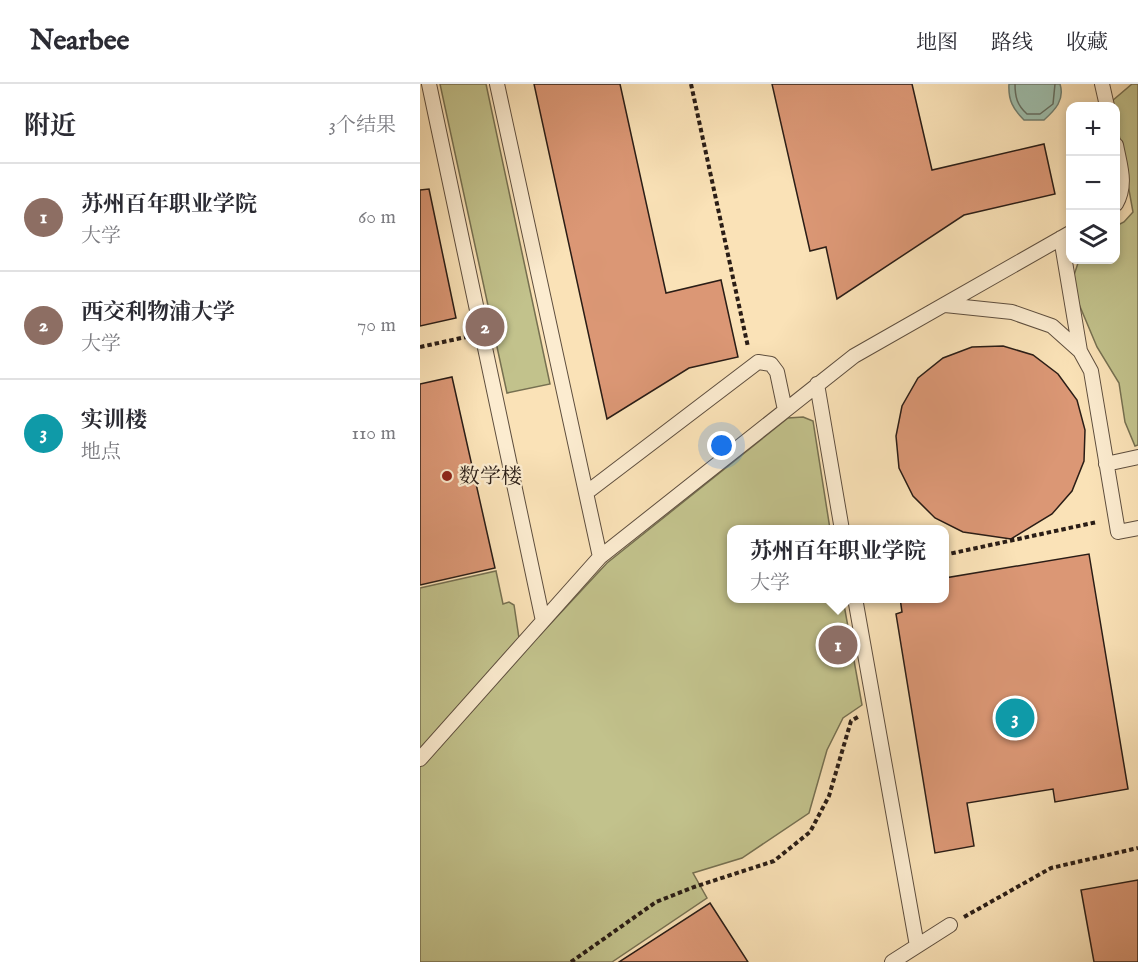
<!DOCTYPE html>
<html lang="zh">
<head>
<meta charset="utf-8">
<style>
	body { margin:0; font-family:"IM FELL English","Noto Serif SC",serif; background:#f2f2f3; color:#2b2b33 }
	.controls { position:absolute; right:18px; top:18px; display:grid; overflow:hidden; border-radius:12px; box-shadow:0 3px 9px #0003 }
	.controls button { width:54px; height:54px; display:grid; place-items:center; padding:0; border:0; border-bottom:2px solid #e1e1e2; background:#fff; color:#2b2b33; font:30px sans-serif }
	.you { position:absolute; left:302px; top:362px; width:21px; height:21px; margin:-15px; border:4px solid #fff; border-radius:50%; background:#1a73e8; box-shadow:0 0 0 9px #1a73e833 }
	.badge { display:grid; place-items:center; width:39px; height:39px; border-radius:50%; background:#2563eb; color:#fff; font-size:20px; font-weight:700 }
	.pin { position:absolute; translate:-50% -50%; border:3px solid #fff; box-shadow:0 2px 6px #0006 }
	.popup { position:absolute; left:307px; top:441px; width:222px; height:78px; box-sizing:border-box; display:grid; place-content:center; border-radius:12px; background:#fff; filter:drop-shadow(0 2px 4px #0005); font-size:20px; white-space:nowrap; color:#7c7c81 }
	.popup b { font-size:22px; color:#2b2b33 }
	.popup::after { content:''; position:absolute; left:50%; top:100%; margin-left:-12px; border:12px solid transparent; border-top-color:#fff }
	.list { margin:0; padding:0; list-style:none }
	h2 { display:flex; justify-content:space-between; align-items:center; height:78px; margin:0; padding:0 24px; font-size:26px }
	h2 small { font-size:20px; font-weight:400; color:#7c7c81 }
	.list li { display:grid; grid-template-columns:39px 1fr auto; gap:18px; align-items:center; box-sizing:border-box; height:108px; padding:0 24px; border-top:2px solid #e1e1e2 }
	.list b { display:block; font-size:22px; white-space:nowrap }
	.list p { margin:0; font-size:20px; white-space:nowrap; color:#7c7c81 }
	.list em { font-size:20px; font-style:normal; color:#7c7c81 }
	.icon { flex:none; width:33px; height:33px; fill:none; stroke:currentColor; stroke-width:2; stroke-linecap:round; stroke-linejoin:round }
	.map { position:relative; flex:none; width:718px; height:878px; overflow:hidden }
	header { display:flex; align-items:center; gap:36px; box-sizing:border-box; height:84px; padding:0 30px; background:#fff; border-bottom:2px solid #e1e1e2 }
	header strong { font-size:28px }
	nav { display:flex; gap:33px; margin-inline-start:auto; font-size:21px }
	main { display:flex }
	aside { flex:1; background:#fff }
	.map>svg:first-child { display:block }
</style>
</head>
<body>
<header>
<strong>Nearbee</strong>
<nav><a>地图</a><a>路线</a><a>收藏</a></nav>
</header>
<main>
<aside>
<h2>附近<small>3个结果</small></h2>
<ul class="list">
<li><span class="badge" style="background:#8d6e63">1</span><div><b>苏州百年职业学院</b><p>大学</p></div><em>60 m</em></li>
<li><span class="badge" style="background:#8d6e63">2</span><div><b>西交利物浦大学</b><p>大学</p></div><em>70 m</em></li>
<li><span class="badge" style="background:#0f9aa8">3</span><div><b>实训楼</b><p>地点</p></div><em>110 m</em></li>
</ul>
</aside>
<div class="map">
<svg width="718" height="878" viewBox="0 0 718 878">
	<rect width="100%" height="100%" fill="#fae2b7"/>
	<filter id="stains"><feTurbulence type="fractalNoise" baseFrequency=".00333" numOctaves="4"/><feColorMatrix values="0 0 0 0 .2 0 0 0 0 .09 0 0 0 0 .02 0 0 0 .5 -.17"/></filter>
	<radialGradient id="worn" r=".72"><stop offset=".6" stop-color="#630" stop-opacity="0"/><stop offset="1" stop-color="#630" stop-opacity=".3"/></radialGradient>
	<path fill="#c2c28c" stroke="#767051" stroke-width="1.5" d="M 20,0 L 66,0 L 130,300 L 87,309 Z
		M 712,0 L 718,0 L 718,361 L 715,362 L 705,338 L 699,299 L 677,263 L 656,213 L 654,191 L 659,176 L 696,176 L 696,142 L 704,138 L 713,128 L 696,34 L 696,22 L 693,22 L 692,17 Z
		M 383,333 L 393,337 L 410,445 L 312,446 L 312,514 L 423,515 L 442,621 L 423,634 L 407,666 L 389,729 L 322,774 L 273,789 L 287,814 L 192,878 L 0,878 L 0,504 L 76,487 L 83,520 L 89,518 L 94,521 L 99,554 L 119,552 L 187,479 L 368,334 Z"/>
	<path fill="#9ebeac" stroke="#707e70" stroke-width="1.5" d="M 589,0 L 640,0 C 645,16 635,26 624,36 L 604,36 C 593,25 588,16 589,0 Z"/>
	<g fill="none" stroke-linecap="round" stroke-linejoin="round">
		<path stroke="#646e61" stroke-width="1.5" d="M 595,0 C 595,13 597,21 607,30 L 620,30 L 633,20 L 635,0"/>
	</g>
	<path fill="#db9775" stroke="#2a1d16" stroke-width="1.5" d="M 114,0 L 200,0 L 246,209 L 301,196 L 318,273 L 269,284 L 187,335 Z
		M 352,0 L 492,0 L 512,86 L 624,60 L 635,110 L 544,131 L 417,215 L 406,163 L 390,167 Z
		M 9,105 L 36,234 L 0,242 L 0,106 Z
		M 583,262 L 613,271 L 638,290 L 657,316 L 665,346 L 664,377 L 652,407 L 632,430 L 591,455 L 543,448 L 515,434 L 493,412 L 479,384 L 476,352 L 482,322 L 498,294 L 523,274 L 552,263 Z
		M 32,293 L 75,484 L 0,501 L 0,300 Z
		M 669,470 L 708,705 L 635,718 L 633,705 L 547,719 L 554,762 L 515,769 L 476,530 L 482,528 L 480,514 L 525,514 L 525,494 Z
		M 718,796 L 718,878 L 674,878 L 661,806 Z
		M 290,819 L 328,878 L 199,878 Z"/>
	<g fill="none" stroke-linecap="round" stroke-linejoin="round">
		<defs>
			<path id="service" d="M 9,0 L 123,537
				M 77,0 L 180,473
				M 682,0 L 687,22
				M 696,61 C 700,82 707,100 696,120
				M 641,154 L 660,267 L 671,287 L 698,448 L 718,444
				M 525,221 L 592,228 L 632,242 L 660,267
				M 397,300 L 422,446
				M 686,380 L 718,373
				M 166,409 L 338,278 L 351,280 L 357,288 L 365,326
				M 435,514 L 497,862
				M 0,675 L 180,473 L 434,272 L 650,149
				M 472,878 L 530,841"/>
		</defs>
		<use href="#service" stroke="#5e4e3e" stroke-width="16"/>
		<path stroke="#2a1d16" stroke-width="4" stroke-dasharray="4.5 3" stroke-linecap="butt" d="M 271,0 L 328,263
			M 0,263 L 46,253
			M 524,471 L 677,438
			M 544,833 L 631,784 L 718,764
			M 151,878 L 236,818 L 274,803 L 354,777 L 390,748 L 409,712 L 431,637 L 438,633"/>
		<use href="#service" stroke="#fcecd0" stroke-width="14"/>
	</g>
	<circle fill="#8f2418" stroke="#fcecd0" stroke-width="2" cx="27" cy="392" r="6"/>
	<g text-anchor="middle" stroke-width="4.5" stroke-linejoin="round" paint-order="stroke">
		<g font-size="21" fill="#2a1d16" stroke="#fcecd0" text-anchor="start">
			<text x="39" y="399">数学楼</text>
		</g>
	</g>
	<rect width="100%" height="100%" filter="url(#stains)"/>
	<rect width="100%" height="100%" fill="url(#worn)"/>
</svg>
<div class="controls">
<button>+</button>
<button>−</button>
<button><svg class="icon" aria-label="layers" viewBox="0 0 24 24"><path d="M12 4l9 5-9 5-9-5zM3 14l9 5 9-5"/></svg></button>
</div>
<div class="you"></div>
<div class="pin badge" style="left:418px;top:561px;background:#8d6e63">1</div>
<div class="popup"><b>苏州百年职业学院</b>大学</div>
<div class="pin badge" style="left:65px;top:243px;background:#8d6e63">2</div>
<div class="pin badge" style="left:595px;top:634px;background:#0f9aa8">3</div>
</div>
</main>
</body>
</html>
